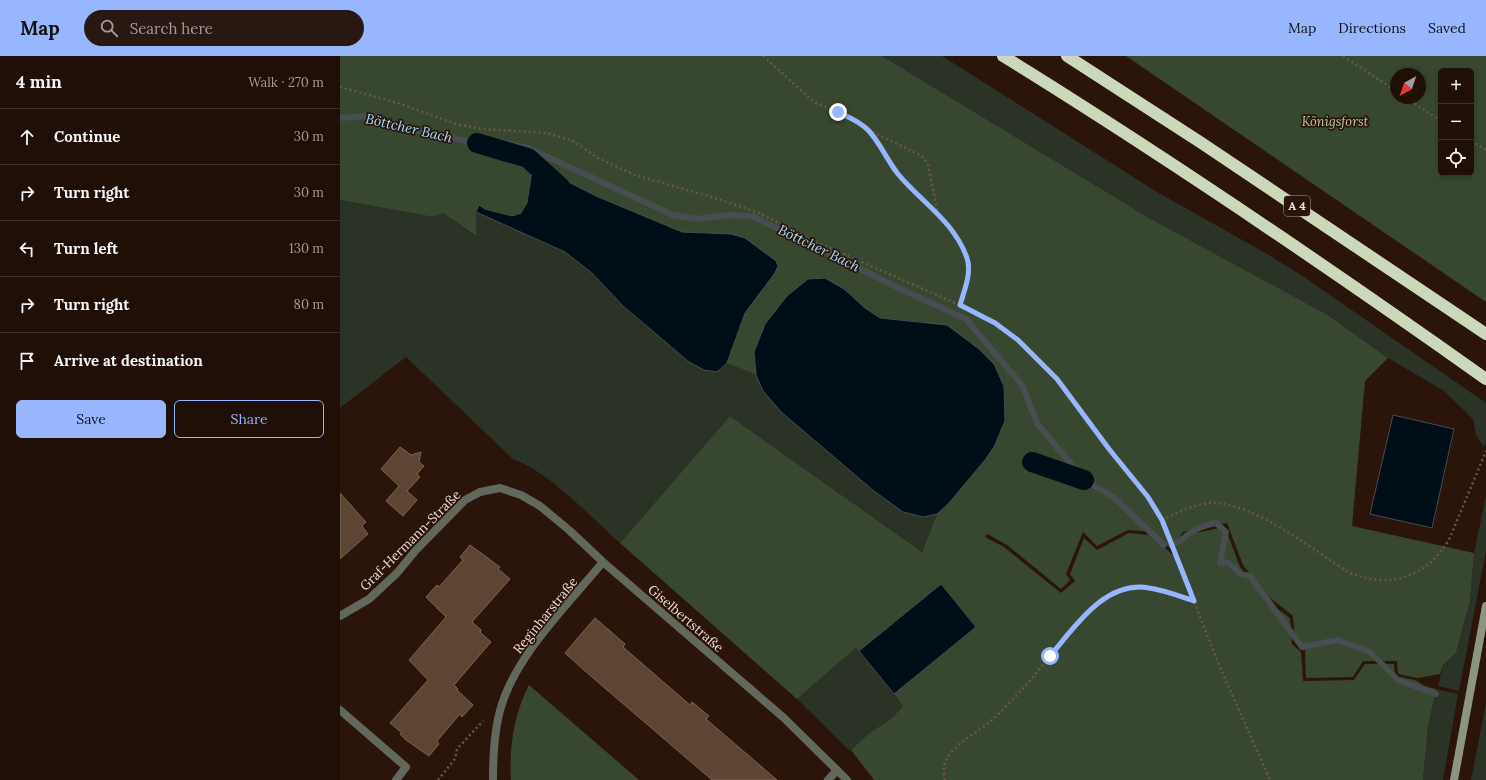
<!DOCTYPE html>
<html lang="en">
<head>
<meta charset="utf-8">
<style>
	body { margin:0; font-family:Lora,serif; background:#281811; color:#f1f3f6 }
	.controls { position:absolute; right:12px; top:12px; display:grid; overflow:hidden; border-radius:6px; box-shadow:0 2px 6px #0003 }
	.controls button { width:36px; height:36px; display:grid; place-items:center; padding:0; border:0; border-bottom:1px solid #3d2f28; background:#200f07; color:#f1f3f6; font:20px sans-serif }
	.compass { position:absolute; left:1050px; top:12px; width:36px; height:36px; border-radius:50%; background:#200f07; box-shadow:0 2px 6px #0003; rotate:220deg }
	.stop { position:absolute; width:12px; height:12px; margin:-9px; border:3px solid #97b6fd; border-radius:50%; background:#fff }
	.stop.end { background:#97b6fd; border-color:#fff; box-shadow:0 1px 4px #0008 }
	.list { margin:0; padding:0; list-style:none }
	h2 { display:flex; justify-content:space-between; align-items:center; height:52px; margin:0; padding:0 16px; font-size:17px }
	h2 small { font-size:13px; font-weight:400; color:#a29c9b }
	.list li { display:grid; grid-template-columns:26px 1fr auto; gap:12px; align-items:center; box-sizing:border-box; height:56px; padding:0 16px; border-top:1px solid #3d2f28 }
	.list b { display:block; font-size:15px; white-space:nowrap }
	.list em { font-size:13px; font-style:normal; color:#a29c9b }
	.actions { display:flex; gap:8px; padding:12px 16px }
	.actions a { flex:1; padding:9px 0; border:1px solid #97b6fd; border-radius:6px; text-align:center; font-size:14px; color:#97b6fd }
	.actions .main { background:#97b6fd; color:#111 }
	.icon { flex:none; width:22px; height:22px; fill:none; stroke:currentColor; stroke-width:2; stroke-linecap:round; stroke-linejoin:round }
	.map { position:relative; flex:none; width:1146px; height:724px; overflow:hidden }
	header { display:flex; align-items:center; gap:24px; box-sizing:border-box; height:56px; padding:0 20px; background:#97b6fd; color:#111 }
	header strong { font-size:19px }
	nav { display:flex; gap:22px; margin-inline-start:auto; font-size:14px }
	.search { width:280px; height:36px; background:#281811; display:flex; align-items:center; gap:10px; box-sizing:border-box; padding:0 14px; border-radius:22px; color:#a29c9b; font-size:15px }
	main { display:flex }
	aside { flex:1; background:#200f07 }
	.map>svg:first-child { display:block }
</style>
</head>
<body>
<header>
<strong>Map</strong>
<div class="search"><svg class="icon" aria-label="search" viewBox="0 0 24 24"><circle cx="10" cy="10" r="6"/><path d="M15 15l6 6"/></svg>Search here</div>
<nav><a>Map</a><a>Directions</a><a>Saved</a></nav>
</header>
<main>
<aside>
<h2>4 min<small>Walk · 270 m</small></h2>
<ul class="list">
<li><svg class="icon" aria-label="ahead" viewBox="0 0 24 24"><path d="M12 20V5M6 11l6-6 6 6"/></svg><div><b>Continue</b></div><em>30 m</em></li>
<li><svg class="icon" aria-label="right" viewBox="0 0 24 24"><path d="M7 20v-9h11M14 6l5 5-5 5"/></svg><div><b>Turn right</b></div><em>30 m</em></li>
<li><svg class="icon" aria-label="left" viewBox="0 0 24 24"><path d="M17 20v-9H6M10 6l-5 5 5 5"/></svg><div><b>Turn left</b></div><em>130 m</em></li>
<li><svg class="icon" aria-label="right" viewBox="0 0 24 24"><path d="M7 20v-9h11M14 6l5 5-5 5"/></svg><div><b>Turn right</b></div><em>80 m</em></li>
<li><svg class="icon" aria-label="arrive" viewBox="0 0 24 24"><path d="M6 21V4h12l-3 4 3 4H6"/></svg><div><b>Arrive at destination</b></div></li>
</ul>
<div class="actions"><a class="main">Save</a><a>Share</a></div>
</aside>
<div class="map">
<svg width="1146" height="724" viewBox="0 0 1146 724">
	<rect width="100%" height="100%" fill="#2b1409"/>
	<path fill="#2a3325" d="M 542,0 L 602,0 L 817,136 L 929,199 L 961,219 L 1146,347 L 1146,387 L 1143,391 L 1136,379 L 1133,363 L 1104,335 L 1048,302 L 986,258 L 811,163 Z
		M 0,144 L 93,161 L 103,157 L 135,180 L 136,156 L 225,196 L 252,217 L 283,250 L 349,306 L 364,314 L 377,316 L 387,307 L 416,319 L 423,335 L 534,435 L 563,456 L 583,461 L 597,458 L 582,496 L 390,360 L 280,487 C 253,463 207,414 174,404 L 66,301 L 0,352 Z
		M 1146,440 L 1146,495 L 1119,635 L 1098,630 L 1103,609 L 1116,597 L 1130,545 L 1134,497 Z
		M 516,592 L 563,650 L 553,661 L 527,679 L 510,695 L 457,643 Z
		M 1096,633 L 1118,638 L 1103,724 L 1083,724 L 1088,671 Z
		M 1146,647 L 1146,724 L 1131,724 Z"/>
	<path fill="#384830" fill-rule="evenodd" d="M 0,0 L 542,0 L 811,163 L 986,258 L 1048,302 L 1025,325 L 1012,470 L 1134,497 L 1130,545 L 1116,597 L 1103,609 L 1100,618 L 1078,622 L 1058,618 L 1057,605 L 1023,605 L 1013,621 L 966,622 L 965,594 L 955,587 L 953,560 L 929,541 L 903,509 L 887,467 L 843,476 L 831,493 L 811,476 L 788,474 L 757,490 L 743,476 L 726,518 L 730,524 L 721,533 L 667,489 L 647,478 L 645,481 L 664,491 L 721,537 L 735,525 L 730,518 L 744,482 L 757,494 L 789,477 L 810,479 L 832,498 L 845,479 L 885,471 L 900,511 L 926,544 L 950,562 L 952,588 L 961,596 L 963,625 L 1014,624 L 1025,608 L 1054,608 L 1055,620 L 1075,624 L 1085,630 L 1096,633 L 1088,671 L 1083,724 L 534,724 L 511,694 L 527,679 L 553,661 L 563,650 L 554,638 L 636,571 L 601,528 L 519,595 L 516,592 L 457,643 L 280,487 L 390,360 L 582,496 L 597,458 L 609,447 L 654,391 L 665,365 L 664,330 L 583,266 L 540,262 L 525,252 L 504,233 L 414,296 L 416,319 L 387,307 L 405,257 L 418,237 L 391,178 L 342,176 L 256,140 L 205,114 L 201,113 L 191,120 L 187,147 L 181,157 L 172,160 L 145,153 L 139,150 L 136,156 L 136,180 L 103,157 L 93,161 L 0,144 L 0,64 L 28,62 L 33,68 L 35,65 L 29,58 L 0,60 Z
		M 786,0 L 1146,0 L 1146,246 ZM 1101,15 L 1131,15 L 1131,117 L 1101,117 ZM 1056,18 L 1080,18 L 1080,42 L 1056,42 Z
		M 189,629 L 299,724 L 171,724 C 169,691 174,658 189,629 Z"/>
	<path fill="#000e17" stroke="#484d51" d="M 201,113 L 205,114 L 256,140 L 342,176 L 391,178 L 405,182 L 436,205 L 438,210 L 435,217 L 405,257 L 387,307 L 377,316 L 364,314 L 349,306 L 283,250 L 252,217 L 225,196 L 136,156 L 139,149 L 145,153 L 172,160 L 181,157 L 187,147 L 191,120 Z
		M 485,222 L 504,233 L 525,252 L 540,262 L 607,269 L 639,293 L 654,308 L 664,330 L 665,365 L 654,391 L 645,404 L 609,447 L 597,458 L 583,461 L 563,456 L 534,435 L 441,356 L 423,335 L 416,319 L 414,296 L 425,268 L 447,240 L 468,223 Z
		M 1053,359 L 1114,373 L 1092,472 L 1030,458 Z
		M 601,528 L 636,571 L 554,638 L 519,595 Z"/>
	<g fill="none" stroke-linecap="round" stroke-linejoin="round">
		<path stroke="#484d51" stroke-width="6" d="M 0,62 L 28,60 L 75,74 L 137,87 L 160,86 L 188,92 L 333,159 L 358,163 L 389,159 L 412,160 L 565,235 L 626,263 L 682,329 L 697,367 L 744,424 L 772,440 L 824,489
			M 836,488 C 850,476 859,470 876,467 L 886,476 L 880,507 L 889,507 L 900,518 L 910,520 L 962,591 L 998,584 L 1030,596 L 1058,624 L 1096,638"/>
		<path stroke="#000e17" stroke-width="20" d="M 137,87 L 188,102 L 220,131
			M 692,406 L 744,424"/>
	</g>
	<path fill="#5d4534" stroke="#7d6452" d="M 60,391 L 71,399 L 81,396 L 79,406 L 84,410 L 77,418 L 80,421 L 67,435 L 77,444 L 63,460 L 46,445 L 59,430 L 41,413 Z
		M 0,437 L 26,466 L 22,470 L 28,478 L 0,503 Z
		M 130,489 L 160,511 L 158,513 L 170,523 L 132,566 L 141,574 L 140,576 L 151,586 L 114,629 L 118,633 L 117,634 L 133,649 L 122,661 L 120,658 L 97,685 L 99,688 L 89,700 L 66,684 L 60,678 L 62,677 L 50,667 L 88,624 L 69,604 L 106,561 L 86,541 L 97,529 L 99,531 L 123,504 L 120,501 Z
		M 255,562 L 285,588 L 283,591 L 350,649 L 352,646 L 369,660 L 366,663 L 437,724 L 372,724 L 245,615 L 225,597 Z"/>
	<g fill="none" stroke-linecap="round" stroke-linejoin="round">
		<path stroke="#6a554b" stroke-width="2.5" stroke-dasharray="2 3" stroke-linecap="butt" d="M 423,0 L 474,46 L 514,63 L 528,74 L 582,100 L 588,109 L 598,157 L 616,180 L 627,203 L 627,224 L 620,249
			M 1003,0 L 1056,35
			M 0,31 L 61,48 L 116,68 L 142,73 L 207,77 L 233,85 L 258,102 L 295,119 L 378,143 L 419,157 L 476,186 L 620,249 L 655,267 L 678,284 L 717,323 L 769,393 L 808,441 L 822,464 L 879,609 L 930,724
			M 1066,42 L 1101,65
			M 529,75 L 557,117 L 576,138 L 598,157
			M 1131,85 L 1146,94
			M 822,464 C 838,457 857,446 875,447 C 917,449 972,493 1008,516 C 1049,534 1085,522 1109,484 L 1146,395
			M 98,724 L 115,703 L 117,693 L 143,665
			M 605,724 C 603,716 603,708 608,701 C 618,685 639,676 652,664 C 681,638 704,606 730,578 C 744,562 758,543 780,535 C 804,525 830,537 853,545"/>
		<path stroke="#63685c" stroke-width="8" d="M 0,654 L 66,711 L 56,724
			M 488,724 L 497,714"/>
		<path stroke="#63685c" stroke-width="8" d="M 0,560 L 29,543 L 57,517 L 76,494 L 125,444 L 140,436 L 160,432 L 181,439 L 200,450 L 229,474 L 263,506 L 444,662 L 507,724
			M 153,724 C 153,699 154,672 162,648 C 178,597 229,547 263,506"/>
		<path stroke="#8d9582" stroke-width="8" d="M 1114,724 L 1146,550"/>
		<path stroke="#cbd8b9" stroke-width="12" d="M 663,0 C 828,102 988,211 1146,323
			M 727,0 L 860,86 L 1146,278"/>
	</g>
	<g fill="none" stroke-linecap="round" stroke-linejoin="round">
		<path stroke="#97b6fd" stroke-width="5" d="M 498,56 C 508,61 521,66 529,75 C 540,87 547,104 558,118 C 581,146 614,165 627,202 C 632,217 624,235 620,249 L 655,267 L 678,284 L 717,323 L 769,393 L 808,441 L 822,464 L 854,545 C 839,540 824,534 809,532 C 765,524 735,571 710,600"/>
	</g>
	<g text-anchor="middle" stroke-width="3.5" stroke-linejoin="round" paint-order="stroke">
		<rect fill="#2b1409" stroke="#b5a29a" stroke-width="1" x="944" y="140" width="26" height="20" rx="3"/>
		<g font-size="12" font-weight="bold" fill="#f0dfd8">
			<text x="957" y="154">A 4</text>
		</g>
		<g font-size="13" font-style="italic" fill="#b3d3a4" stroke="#2b1409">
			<text x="995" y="70">Königsforst</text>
		</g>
		<g font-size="13" fill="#f0dfd8" stroke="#2b1409">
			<text transform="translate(70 484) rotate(-45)" y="5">Graf-Hermann-Straße</text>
			<text transform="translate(205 559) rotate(-51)" y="5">Reginharstraße</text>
			<text transform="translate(346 562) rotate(41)" y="5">Giselbertstraße</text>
		</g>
		<g font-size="14" font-style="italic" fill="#a0def9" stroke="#2b1409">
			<text transform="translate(69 72) rotate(13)" y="5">Böttcher Bach</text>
			<text transform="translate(479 192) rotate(26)" y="5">Böttcher Bach</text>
		</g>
	</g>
</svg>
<div class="controls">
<button>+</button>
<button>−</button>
<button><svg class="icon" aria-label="locate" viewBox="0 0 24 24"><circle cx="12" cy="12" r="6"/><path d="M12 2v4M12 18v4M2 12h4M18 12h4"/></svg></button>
</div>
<svg class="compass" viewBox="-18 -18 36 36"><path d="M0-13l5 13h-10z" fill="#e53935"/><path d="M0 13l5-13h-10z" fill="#a29c9b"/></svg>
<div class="stop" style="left:710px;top:600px"></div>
<div class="stop end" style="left:498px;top:56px"></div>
</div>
</main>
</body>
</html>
